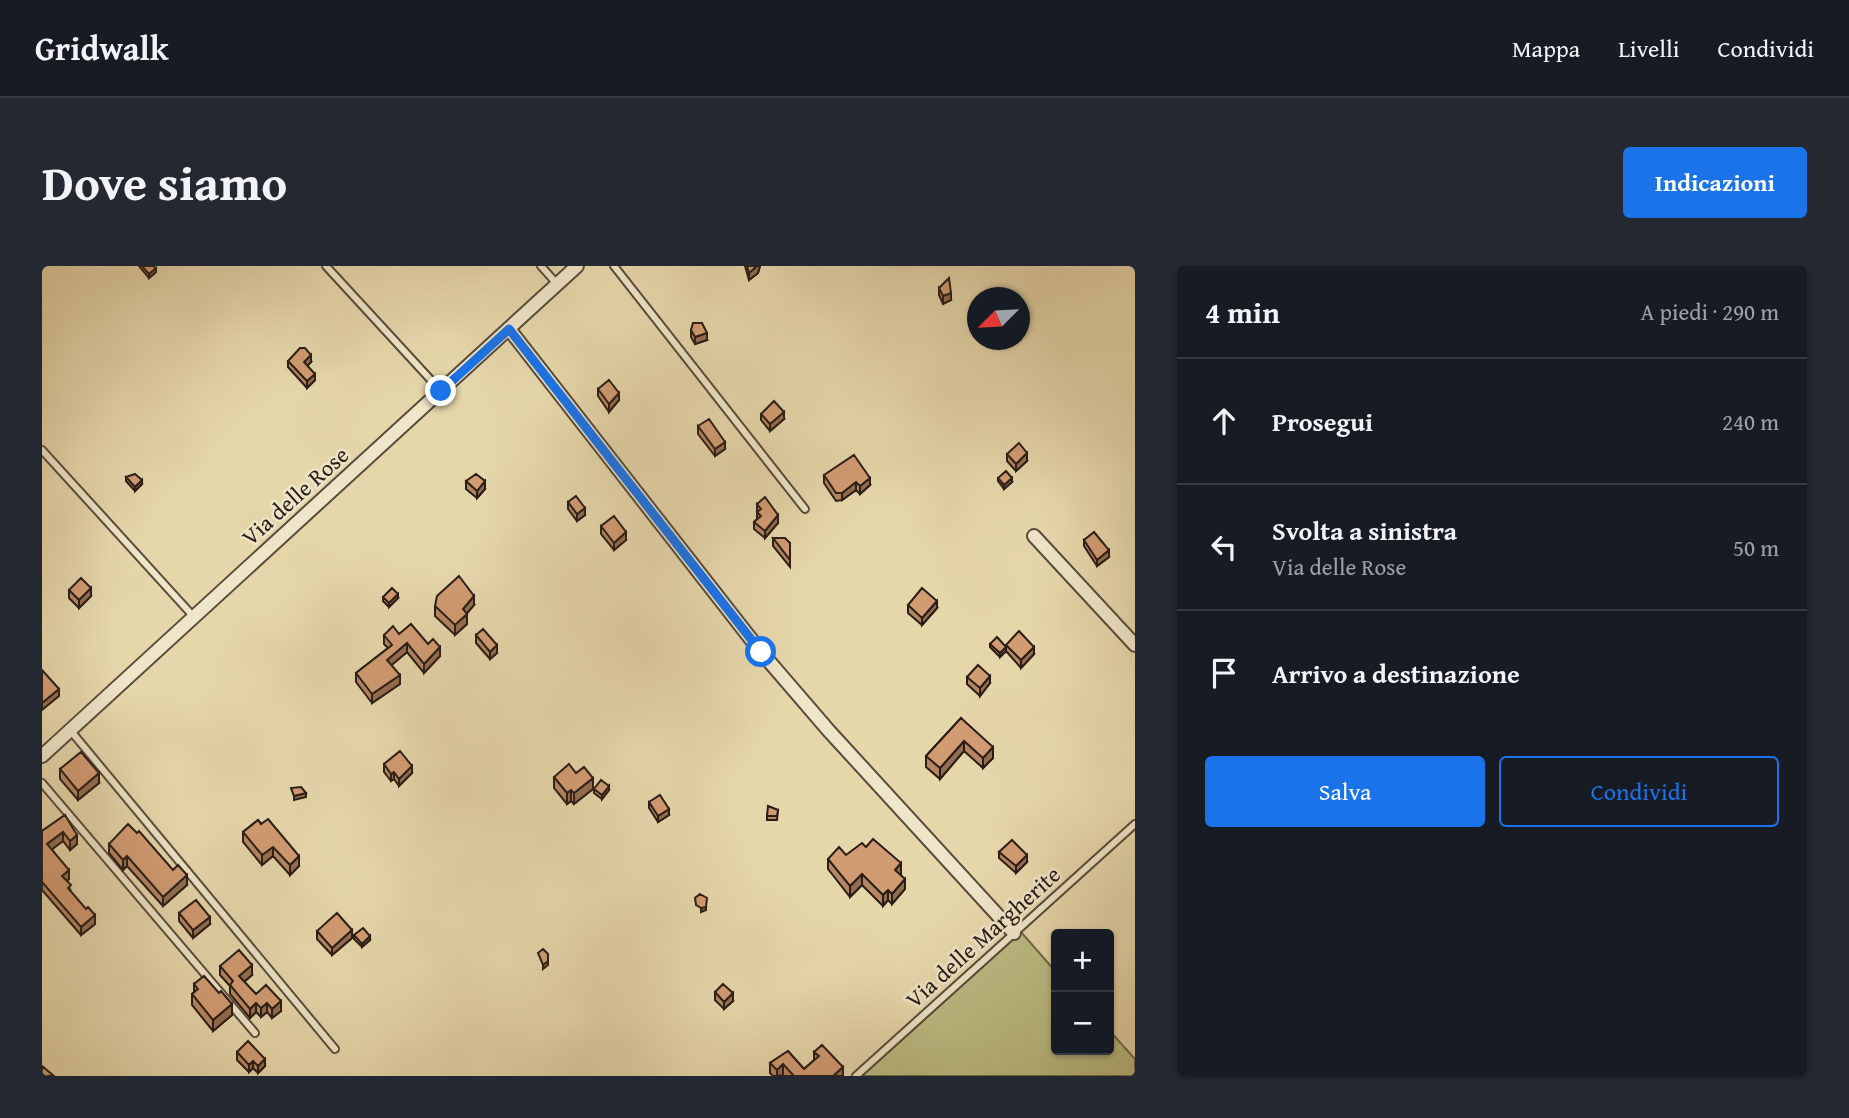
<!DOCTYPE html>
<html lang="it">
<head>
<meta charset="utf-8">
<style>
	body { margin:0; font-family:"Gentium Book Plus",serif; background:#242831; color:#f1f3f6 }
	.controls { position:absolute; right:21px; bottom:21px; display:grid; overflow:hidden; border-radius:7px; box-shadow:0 2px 5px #0004 }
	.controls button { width:63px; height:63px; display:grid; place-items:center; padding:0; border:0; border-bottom:2px solid #363941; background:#171b24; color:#f1f3f6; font:35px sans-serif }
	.compass { position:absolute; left:925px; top:21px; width:63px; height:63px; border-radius:50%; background:#171b24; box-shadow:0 2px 5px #0004; rotate:246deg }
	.stop { position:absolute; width:21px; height:21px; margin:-16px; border:5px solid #1a73e8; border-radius:50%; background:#fff }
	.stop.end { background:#1a73e8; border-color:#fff; box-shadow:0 2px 7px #0008 }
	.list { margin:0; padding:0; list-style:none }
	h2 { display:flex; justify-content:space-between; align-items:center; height:91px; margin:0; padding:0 28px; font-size:30px }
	h2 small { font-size:23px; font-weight:400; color:#9ea1a6 }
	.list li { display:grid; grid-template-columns:46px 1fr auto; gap:21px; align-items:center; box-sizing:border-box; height:126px; padding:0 28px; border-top:2px solid #363941 }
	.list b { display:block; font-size:26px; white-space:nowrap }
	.list p { margin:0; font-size:23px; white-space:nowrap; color:#9ea1a6 }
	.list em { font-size:23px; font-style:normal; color:#9ea1a6 }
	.actions { display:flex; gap:14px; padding:21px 28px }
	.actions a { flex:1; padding:16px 0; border:2px solid #1a73e8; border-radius:7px; text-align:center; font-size:24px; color:#1a73e8 }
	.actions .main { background:#1a73e8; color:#fff }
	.icon { flex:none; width:38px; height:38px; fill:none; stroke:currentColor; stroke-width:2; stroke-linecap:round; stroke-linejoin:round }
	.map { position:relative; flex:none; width:1093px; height:810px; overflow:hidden; border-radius:7px }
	header { display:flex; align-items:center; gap:42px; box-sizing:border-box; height:98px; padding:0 35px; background:#171b24; border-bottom:2px solid #363941 }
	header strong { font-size:33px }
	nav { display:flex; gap:38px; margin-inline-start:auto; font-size:24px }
	.intro { display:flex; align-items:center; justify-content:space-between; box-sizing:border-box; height:168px; padding:0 42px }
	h1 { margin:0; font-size:49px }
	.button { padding:18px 32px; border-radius:7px; background:#1a73e8; color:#fff; font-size:24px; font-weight:700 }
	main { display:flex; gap:42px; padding:0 42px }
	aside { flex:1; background:#171b24; border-radius:7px; box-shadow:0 2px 5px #0004 }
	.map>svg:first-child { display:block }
</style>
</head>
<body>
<header>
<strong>Gridwalk</strong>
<nav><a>Mappa</a><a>Livelli</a><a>Condividi</a></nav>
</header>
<div class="intro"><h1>Dove siamo</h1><a class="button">Indicazioni</a></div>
<main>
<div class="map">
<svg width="1093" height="810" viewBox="0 0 1093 810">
	<rect width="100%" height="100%" fill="#e6d7ab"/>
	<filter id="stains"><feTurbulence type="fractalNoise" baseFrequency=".00286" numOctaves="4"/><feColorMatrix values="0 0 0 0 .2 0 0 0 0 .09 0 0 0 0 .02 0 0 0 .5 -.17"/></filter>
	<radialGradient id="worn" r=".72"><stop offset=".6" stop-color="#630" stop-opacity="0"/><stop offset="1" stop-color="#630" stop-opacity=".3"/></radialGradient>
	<path fill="#bcbc84" stroke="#736c4e" stroke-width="2" d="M 979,666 L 1014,706 L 1014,784 L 1067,784 L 1067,764 L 1093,793 L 1093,810 L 820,810 Z"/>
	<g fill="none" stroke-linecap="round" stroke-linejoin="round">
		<defs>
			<path id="service" d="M 284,0 L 399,125
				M 499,0 L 515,18
				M 572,0 L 763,243
				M 0,184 L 152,351
				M 28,464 L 293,783
				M 0,517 L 213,767
				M 814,810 L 1093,558"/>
			<path id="minor" d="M 467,63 L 719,386 L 787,465 L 972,667
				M 992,270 L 1093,379
				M 0,490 L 535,0"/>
		</defs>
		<use href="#service" stroke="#594c3c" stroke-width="10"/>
		<use href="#minor" stroke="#594c3c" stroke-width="16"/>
		<use href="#service" stroke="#efe5c8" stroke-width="6"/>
		<use href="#minor" stroke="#efe5c8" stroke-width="12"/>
	</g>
	<path fill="#b58663" stroke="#2a1d17" stroke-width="2" d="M 97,0 L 111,0 L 114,6 L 107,12 Z
		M 703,0 L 718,0 L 716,7 L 707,14 Z
		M 897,22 L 909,34 L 901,38 L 897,29 Z
		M 649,64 L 665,74 L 653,78 L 649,71 Z
		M 246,95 L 269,96 L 265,100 L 273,114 L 265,122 L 246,101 Z
		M 556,123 L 577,134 L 567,146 L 556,130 Z
		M 719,148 L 742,153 L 728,165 L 719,154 Z
		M 656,160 L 683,183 L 673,190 L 656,168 Z
		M 965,188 L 985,195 L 974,205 L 965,195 Z
		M 782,209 L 828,219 L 818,228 L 814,224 L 800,234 L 794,235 L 782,217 Z
		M 84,211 L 100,218 L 93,225 L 84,215 Z
		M 956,212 L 970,216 L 962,223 L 956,215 Z
		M 424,215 L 443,223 L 435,232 L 424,223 Z
		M 526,236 L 543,249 L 535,255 L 526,243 Z
		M 715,238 L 736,257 L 723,272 L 712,263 L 712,256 L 715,253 Z
		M 559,260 L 584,274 L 572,284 L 559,268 Z
		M 731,272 L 748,277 L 748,301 L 731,280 Z
		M 1042,274 L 1067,291 L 1055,300 L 1042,280 Z
		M 27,324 L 49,330 L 37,342 L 27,332 Z
		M 341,331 L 356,332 L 347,341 L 341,335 Z
		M 432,339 L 425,347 L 425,358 L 413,369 L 393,350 L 393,340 Z
		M 866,339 L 895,342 L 880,359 L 866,347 Z
		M 357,368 L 386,378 L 398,390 L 382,407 L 365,386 L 349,399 L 358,418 L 330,437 L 314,416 L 314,407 L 346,382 L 342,378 L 342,369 Z
		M 434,369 L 455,387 L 448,393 L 434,377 Z
		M 948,378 L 964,380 L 992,388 L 979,402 L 964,385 L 958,391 L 948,381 Z
		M 925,411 L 948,417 L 938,430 L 925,418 Z
		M 919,452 L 951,492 L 941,502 L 922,485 L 898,513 L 884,501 L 884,490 Z
		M 342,498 L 370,507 L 357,520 L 352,513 L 349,515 L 342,506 Z
		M 18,503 L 57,517 L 36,534 L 18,513 Z
		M 534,507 L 551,523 L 532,538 L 529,535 L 525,538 L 512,522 L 512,511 Z
		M 552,523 L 567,524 L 560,533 L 552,527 Z
		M 607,536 L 627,549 L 616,556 L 607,542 Z
		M 736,544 L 735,554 L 725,554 L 725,550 Z
		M 23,549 L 35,578 L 28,584 L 21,575 L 10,583 L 27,613 L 25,615 L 29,626 L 53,658 L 39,669 L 0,624 L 0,565 Z
		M 216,554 L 257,600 L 248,609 L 231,590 L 220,599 L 201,576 L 201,566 Z
		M 67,578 L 145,619 L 121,640 L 85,600 L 81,604 L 67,587 Z
		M 957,586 L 985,596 L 974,607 L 957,592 Z
		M 804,589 L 859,608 L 863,623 L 850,638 L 846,634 L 841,640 L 820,619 L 808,631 L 786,603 L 786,593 Z
		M 137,647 L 168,658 L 151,672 L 137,655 Z
		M 275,665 L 310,672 L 290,689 L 275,673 Z
		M 312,669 L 328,674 L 320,681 L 312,673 Z
		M 178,700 L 210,709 L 202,716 L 214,728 L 239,745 L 230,752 L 225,746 L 219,751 L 214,746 L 208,752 L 188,728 L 188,720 L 178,709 Z
		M 152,718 L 190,749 L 171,765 L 150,739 L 150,728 L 152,726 Z
		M 673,726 L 691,735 L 682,743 L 673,734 Z
		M 746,785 L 762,803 L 772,794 L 772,786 L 801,810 L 742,810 L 741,809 L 740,810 L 731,810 L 728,807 L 728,797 Z
		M 195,786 L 223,800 L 216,807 L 211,802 L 207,806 L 195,794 Z"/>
	<path fill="#936d50" stroke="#2a1d17" stroke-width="2" d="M 715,0 L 718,0 L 716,7 L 707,14 L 707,7 Z
		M 114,2 L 114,6 L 107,12 L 107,8 Z
		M 909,27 L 909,34 L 901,38 L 901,30 Z
		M 665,67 L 665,74 L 653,78 L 653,71 Z
		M 269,89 L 269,96 L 262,103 L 262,96 Z
		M 273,108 L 273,114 L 265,122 L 265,115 Z
		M 577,127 L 577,134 L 567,146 L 567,138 Z
		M 742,146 L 742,153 L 728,165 L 728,158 Z
		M 683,176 L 683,183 L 673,190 L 673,183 Z
		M 985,187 L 985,195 L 974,205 L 974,198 Z
		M 828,212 L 828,219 L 818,228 L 818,220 Z
		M 970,212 L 970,216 L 962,223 L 962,219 Z
		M 100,214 L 100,218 L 93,225 L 93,221 Z
		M 443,215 L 443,223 L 435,232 L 435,225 Z
		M 814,216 L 814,224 L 800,234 L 800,227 Z
		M 543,242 L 543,249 L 535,255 L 535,248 Z
		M 736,249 L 736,257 L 723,272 L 723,265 Z
		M 584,266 L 584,274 L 572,284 L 572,277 Z
		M 1067,284 L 1067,291 L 1055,300 L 1055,294 Z
		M 49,322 L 49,330 L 37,342 L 37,334 Z
		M 356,328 L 356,332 L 347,341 L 347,337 Z
		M 432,330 L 432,339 L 421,352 L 425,348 L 425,358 L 413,369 L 413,359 L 421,343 Z
		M 895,335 L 895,342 L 880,359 L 880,352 Z
		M 365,377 L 365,386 L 345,403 L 345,394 Z
		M 455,379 L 455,387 L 448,393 L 448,386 Z
		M 398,381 L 398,390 L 382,407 L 382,398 Z
		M 964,381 L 964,385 L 958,391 L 958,387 Z
		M 992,381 L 992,388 L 979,402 L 979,394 Z
		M 358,409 L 358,418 L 330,437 L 330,428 Z
		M 948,410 L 948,417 L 938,430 L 938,422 Z
		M 17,423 L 17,430 L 0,444 L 0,437 Z
		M 922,475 L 922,485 L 898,513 L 898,502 Z
		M 951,481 L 951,492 L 941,502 L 941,492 Z
		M 370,500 L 370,507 L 357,520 L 357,513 Z
		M 352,506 L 352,513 L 349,515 L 349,508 Z
		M 57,507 L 57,517 L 36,534 L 36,525 Z
		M 551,512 L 551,523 L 532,538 L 532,527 Z
		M 567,520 L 567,524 L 560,533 L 560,529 Z
		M 529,524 L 529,535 L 525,538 L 525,527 Z
		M 264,527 L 264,531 L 252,534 L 252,530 Z
		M 627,543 L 627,549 L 616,556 L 616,550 Z
		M 21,566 L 21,575 L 5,587 L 5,578 Z
		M 35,569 L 35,578 L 28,584 L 28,575 Z
		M 231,581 L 231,590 L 220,599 L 220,589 Z
		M 985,589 L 985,596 L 974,607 L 974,600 Z
		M 85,590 L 85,600 L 81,604 L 81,594 Z
		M 257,590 L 257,600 L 248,609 L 248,599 Z
		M 859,597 L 859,608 L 853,614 L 853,604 Z
		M 27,604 L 27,613 L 20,619 L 20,610 Z
		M 820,608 L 820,619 L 808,631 L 808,620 Z
		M 145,609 L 145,619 L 121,640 L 121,631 Z
		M 863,613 L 863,623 L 850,638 L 850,628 Z
		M 846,624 L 846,634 L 841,640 L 841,629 Z
		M 664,641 L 664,644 L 659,646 L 659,642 Z
		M 53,649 L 53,658 L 39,669 L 39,661 Z
		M 168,651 L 168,658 L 151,672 L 151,664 Z
		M 310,664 L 310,672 L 290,689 L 290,682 Z
		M 328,670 L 328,674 L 320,681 L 320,678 Z
		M 506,695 L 506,699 L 501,703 L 501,699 Z
		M 210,699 L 210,709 L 197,720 L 197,710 Z
		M 691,727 L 691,735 L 682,743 L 682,736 Z
		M 239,735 L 239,745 L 230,752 L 230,743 Z
		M 214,737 L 214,746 L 208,752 L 208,743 Z
		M 225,737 L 225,746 L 219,751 L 219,742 Z
		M 190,738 L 190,749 L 171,765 L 171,754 Z
		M 223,793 L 223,800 L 216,807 L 216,800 Z
		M 211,795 L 211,802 L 207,806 L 207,799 Z
		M 741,798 L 741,809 L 735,810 L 735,804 Z
		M 801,801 L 801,810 L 791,810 Z"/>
	<path fill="#d29c73" stroke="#2a1d17" stroke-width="2" d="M 100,0 L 111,0 L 114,2 L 107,8 Z
		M 705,0 L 715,0 L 707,7 Z
		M 907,12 L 909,27 L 901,30 L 897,22 Z
		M 651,57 L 660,57 L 665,67 L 653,71 L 649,64 Z
		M 258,82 L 263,82 L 269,89 L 262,96 L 273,108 L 265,115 L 246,95 Z
		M 567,114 L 577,127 L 567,138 L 556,123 Z
		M 732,135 L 742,146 L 728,158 L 719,148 Z
		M 667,153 L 683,176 L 673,183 L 656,160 Z
		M 977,177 L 985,187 L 974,198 L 965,188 Z
		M 812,189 L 828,212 L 818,220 L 814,216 L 800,227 L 794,227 L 782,209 Z
		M 964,205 L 970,212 L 962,219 L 956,212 Z
		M 93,208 L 100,214 L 93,221 L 84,211 Z
		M 434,208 L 443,215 L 435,225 L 424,215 Z
		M 534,230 L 543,242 L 535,248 L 526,236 Z
		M 723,231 L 736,249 L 723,265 L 712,256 L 719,250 L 715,246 L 719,243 L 715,238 Z
		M 572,250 L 584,266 L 572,277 L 559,260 Z
		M 1052,266 L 1067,284 L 1055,294 L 1042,274 Z
		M 731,272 L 743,272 L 748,277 L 748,294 Z
		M 417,310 L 432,330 L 421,343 L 425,348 L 413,359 L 393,340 L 395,330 Z
		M 39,312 L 49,322 L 37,334 L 27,324 Z
		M 350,322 L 356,328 L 347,337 L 341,331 Z
		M 880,322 L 895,335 L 880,352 L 866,339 Z
		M 369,358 L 386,378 L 391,373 L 398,381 L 382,398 L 365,377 L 345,394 L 358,409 L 330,428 L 314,407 L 350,379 L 342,369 L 351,360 L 357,368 Z
		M 441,363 L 455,379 L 448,386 L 434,369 Z
		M 977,365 L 992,381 L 979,394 L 964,379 Z
		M 955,371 L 964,381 L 958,387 L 948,378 Z
		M 936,399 L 948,410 L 938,422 L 925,411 Z
		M 0,404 L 17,423 L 0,437 Z
		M 919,452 L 951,481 L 941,492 L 922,475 L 898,502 L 884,490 Z
		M 358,485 L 370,500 L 357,513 L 352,506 L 349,508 L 342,498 Z
		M 39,486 L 57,507 L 36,525 L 18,503 Z
		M 527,498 L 534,507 L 542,501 L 551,512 L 532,527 L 529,524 L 525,527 L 512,511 Z
		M 559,514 L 567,520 L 560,529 L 552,523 Z
		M 259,521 L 264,527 L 252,530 L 249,522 Z
		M 618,529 L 627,543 L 616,550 L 607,536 Z
		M 726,540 L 736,544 L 735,550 L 725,550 Z
		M 23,549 L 35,569 L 28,575 L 21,566 L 5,578 L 27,604 L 20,610 L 29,619 L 26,622 L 44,643 L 46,641 L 53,649 L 39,661 L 0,616 L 0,565 Z
		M 226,553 L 257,590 L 248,599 L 231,581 L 220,589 L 201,566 L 216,554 L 219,558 Z
		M 86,558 L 95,567 L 97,565 L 131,604 L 136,599 L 145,609 L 121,631 L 85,590 L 81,594 L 67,578 Z
		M 831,573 L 859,597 L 853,604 L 863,613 L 850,628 L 846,624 L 841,629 L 820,608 L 808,620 L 786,593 L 797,581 L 804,589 L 820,577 L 824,581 Z
		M 970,574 L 985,589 L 974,600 L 957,586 Z
		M 658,628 L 665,632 L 664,641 L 659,642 L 654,639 L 653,632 Z
		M 154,634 L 168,651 L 151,664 L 137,647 Z
		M 295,647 L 310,664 L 290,682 L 275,665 Z
		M 321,662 L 328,670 L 320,678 L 312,669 Z
		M 501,683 L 506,688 L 506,695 L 501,699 L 496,687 Z
		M 197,684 L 210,699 L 197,710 L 214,728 L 224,719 L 239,735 L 230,743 L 225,737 L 219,742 L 214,737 L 208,743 L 188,719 L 191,715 L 178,700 Z
		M 162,710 L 177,727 L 179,725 L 190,738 L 171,754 L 150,728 L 156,723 L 152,718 Z
		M 681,718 L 691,727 L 682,736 L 673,726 Z
		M 206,775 L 223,793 L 216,800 L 211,795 L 207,799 L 195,786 Z
		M 780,779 L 801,801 L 791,810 L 752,810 L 741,798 L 735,804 L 728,797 L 746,785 L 762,803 L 777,790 L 772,786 Z
		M 0,800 L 12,810 L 0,810 Z"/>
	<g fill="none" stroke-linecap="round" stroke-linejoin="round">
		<path stroke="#1a73e8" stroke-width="9" d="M 399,125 L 467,63 L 719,386"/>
	</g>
	<g text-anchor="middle" stroke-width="5" stroke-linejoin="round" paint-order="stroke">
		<g font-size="23" fill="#2a1d17" stroke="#efe5c8">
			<text transform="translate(253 230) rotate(-42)" y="8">Via delle Rose</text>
			<text transform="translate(941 671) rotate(-42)" y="8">Via delle Margherite</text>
		</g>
	</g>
	<rect width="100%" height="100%" filter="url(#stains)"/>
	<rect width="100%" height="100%" fill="url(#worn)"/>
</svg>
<div class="controls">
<button>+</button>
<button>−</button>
</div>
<svg class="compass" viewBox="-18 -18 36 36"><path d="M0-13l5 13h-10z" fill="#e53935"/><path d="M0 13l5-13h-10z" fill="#9ea1a6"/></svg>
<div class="stop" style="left:719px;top:386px"></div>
<div class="stop end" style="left:399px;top:125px"></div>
</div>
<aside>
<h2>4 min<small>A piedi · 290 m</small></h2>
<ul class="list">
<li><svg class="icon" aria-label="ahead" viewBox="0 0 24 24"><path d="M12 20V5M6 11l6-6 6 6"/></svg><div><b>Prosegui</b></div><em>240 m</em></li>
<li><svg class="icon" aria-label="left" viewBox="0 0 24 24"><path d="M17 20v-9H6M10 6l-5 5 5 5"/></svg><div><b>Svolta a sinistra</b><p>Via delle Rose</p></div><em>50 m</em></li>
<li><svg class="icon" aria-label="arrive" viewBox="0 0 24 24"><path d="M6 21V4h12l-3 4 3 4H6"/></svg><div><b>Arrivo a destinazione</b></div></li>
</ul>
<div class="actions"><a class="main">Salva</a><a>Condividi</a></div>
</aside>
</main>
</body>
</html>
